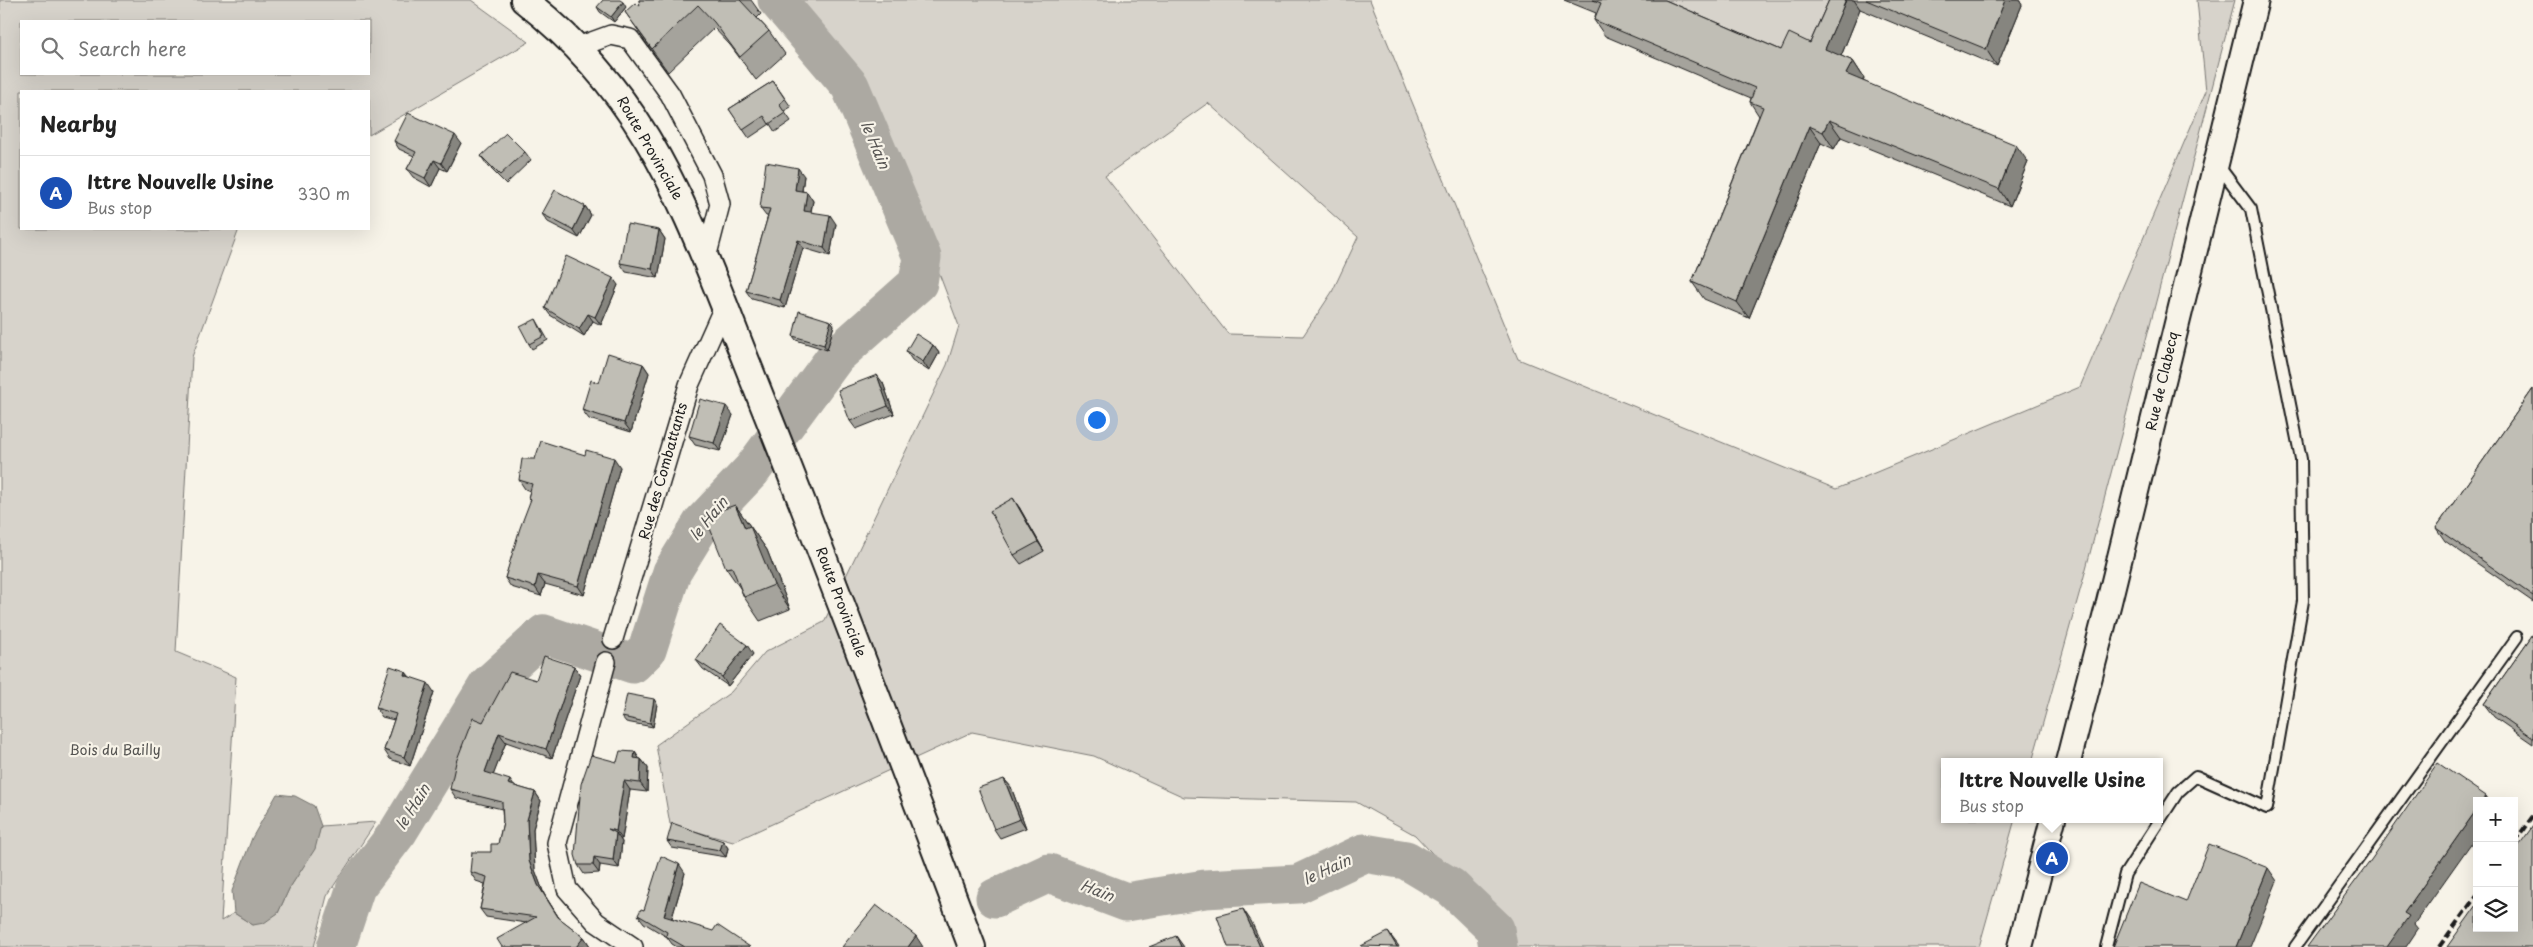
<!DOCTYPE html>
<html lang="en">
<head>
<meta charset="utf-8">
<style>
	body { margin:0; font-family:"Playpen Sans",sans-serif; background:#f2f2f2; color:#222 }
	.controls { position:absolute; right:15px; bottom:15px; display:grid; overflow:hidden; border-radius:0px; box-shadow:0 5px 20px #0002 }
	.controls button { width:45px; height:45px; display:grid; place-items:center; padding:0; border:0; border-bottom:1px solid #e0e0e0; background:#fff; color:#222; font:25px sans-serif }
	.you { position:absolute; left:1096px; top:419px; width:18px; height:18px; margin:-12px; border:4px solid #fff; border-radius:50%; background:#1a73e8; box-shadow:0 0 0 8px #1a73e833 }
	.badge { display:grid; place-items:center; width:32px; height:32px; border-radius:50%; background:#c8321e; color:#fff; font-size:16px; font-weight:700 }
	.pin { position:absolute; translate:-50% -50%; border:2px solid #fff; box-shadow:0 1px 5px #0006 }
	.popup { position:absolute; left:1941px; top:758px; width:222px; height:65px; box-sizing:border-box; display:grid; place-content:center; border-radius:0px; background:#fff; filter:drop-shadow(0 1px 4px #0005); font-size:16px; white-space:nowrap; color:#767676 }
	.popup b { font-size:19px; color:#222 }
	.popup::after { content:''; position:absolute; left:50%; top:100%; margin-left:-10px; border:10px solid transparent; border-top-color:#fff }
	.list { margin:0; padding:0; list-style:none }
	h2 { display:flex; justify-content:space-between; align-items:center; height:65px; margin:0; padding:0 20px; font-size:21px }
	h2 small { font-size:16px; font-weight:400; color:#767676 }
	.list li { display:grid; grid-template-columns:32px 1fr auto; gap:15px; align-items:center; box-sizing:border-box; height:75px; padding:0 20px; border-top:1px solid #e0e0e0 }
	.list b { display:block; font-size:19px; white-space:nowrap }
	.list p { margin:0; font-size:16px; white-space:nowrap; color:#767676 }
	.list em { font-size:16px; font-style:normal; color:#767676 }
	.icon { flex:none; width:28px; height:28px; fill:none; stroke:currentColor; stroke-width:2; stroke-linecap:round; stroke-linejoin:round }
	.map { position:relative; flex:none; width:2533px; height:947px; overflow:hidden }
	.search { position:absolute; background:#fff; box-shadow:0 5px 20px #0002; left:20px; top:20px; width:350px; height:55px; display:flex; align-items:center; gap:12px; box-sizing:border-box; padding:0 18px; border-radius:0px; color:#767676; font-size:19px }
	.panel { position:absolute; background:#fff; box-shadow:0 5px 20px #0002; left:20px; top:90px; width:350px; height:140px; border-radius:0px }
	.map>svg:first-child { display:block }
</style>
</head>
<body>
<div class="map">
<svg width="2533" height="947" viewBox="0 0 2533 947">
	<rect width="100%" height="100%" fill="#f7f3e8"/>
	<filter id="ink" filterUnits="userSpaceOnUse"><feTurbulence type="fractalNoise" baseFrequency=".02" numOctaves="2"/><feDisplacementMap in="SourceGraphic" scale="10" xChannelSelector="R" yChannelSelector="G"/><feConvolveMatrix kernelMatrix="1 2 1 2 8 2 1 2 1" color-interpolation-filters="sRGB"/></filter>
	<g filter="url(#ink)">
		<path fill="#d7d3cb" stroke="#7a7874" fill-rule="evenodd" d="M 0,0 L 471,0 L 529,42 L 369,135 L 369,91 L 21,91 L 21,229 L 239,229 L 192,357 L 176,652 L 236,677 L 221,921 L 234,913 L 253,925 L 278,913 L 289,889 L 314,849 L 321,826 L 376,822 L 327,896 L 314,947 L 0,947 ZM 21,21 L 369,21 L 369,74 L 21,74 Z
			M 773,0 L 1370,0 L 1518,359 L 1836,489 L 2080,387 L 2206,91 L 2197,0 L 2235,0 L 2083,580 L 2032,762 L 1944,762 L 1944,819 L 2015,819 L 1979,947 L 1516,947 L 1515,942 L 1415,835 L 1356,802 L 1184,797 L 1094,756 L 972,732 L 733,842 L 670,824 L 656,745 L 731,692 L 765,652 L 824,622 L 947,365 L 959,326 L 886,134 ZM 1208,103 L 1358,237 L 1332,292 L 1303,336 L 1228,334 L 1105,176 Z
			M 1638,0 L 1848,0 L 1793,67 Z"/>
		<path fill="#aca9a2" stroke="#72716c" d="M 277,794 L 295,796 L 314,806 L 321,826 L 315,849 L 289,889 L 278,913 L 264,923 L 253,925 L 234,913 L 232,891 L 252,838 Z"/>
		<g fill="none" stroke-linecap="round" stroke-linejoin="round">
			<path stroke="#aca9a2" stroke-width="39" d="M 995,898 L 1049,873 L 1126,902 L 1205,889 L 1298,884 L 1364,853 L 1406,860 L 1451,887 L 1495,929 L 1498,947
				M 336,947 L 356,887 L 398,832 L 488,685 L 544,634 L 633,664 L 647,650 L 672,572 L 702,523 L 752,470 L 836,356 L 918,283 L 922,257 L 850,86 L 777,0"/>
			<defs>
				<path id="service" d="M 2106,947 L 2125,874 L 2178,792 L 2196,776 L 2267,808 L 2303,601 L 2301,459 L 2251,209 L 2218,165
					M 2295,947 L 2517,637"/>
				<path id="minor" d="M 578,47 L 611,35 L 630,39 L 670,94 L 712,175 L 720,204 L 706,258
					M 613,639 L 689,385 L 724,307
					M 606,662 L 557,843 L 567,889 L 596,922 L 633,947"/>
				<path id="tertiary" d="M 2068,762 L 2109,602 L 2256,0
					M 2020,947 L 2053,819"/>
				<path id="secondary" d="M 524,0 C 634,86 675,181 725,307 C 751,375 779,442 805,510 C 861,655 917,801 972,947"/>
			</defs>
			<use href="#service" stroke="#1c1c1c" stroke-width="14"/>
			<use href="#minor" stroke="#1c1c1c" stroke-width="22"/>
			<use href="#tertiary" stroke="#1c1c1c" stroke-width="28"/>
			<use href="#secondary" stroke="#1c1c1c" stroke-width="30"/>
			<use href="#service" stroke="#f7f3e8" stroke-width="10"/>
			<use href="#minor" stroke="#f7f3e8" stroke-width="19"/>
			<use href="#tertiary" stroke="#f7f3e8" stroke-width="24"/>
			<use href="#secondary" stroke="#f7f3e8" stroke-width="26"/>
			<path stroke="#1c1c1c" stroke-width="4" stroke-dasharray="8 4" stroke-linecap="butt" d="M 2514,842 L 2533,816
				M 2439,947 L 2477,895"/>
		</g>
		<path fill="#a5a39c" stroke="#1c1c1c" d="M 639,0 L 751,0 L 761,14 L 757,18 L 769,31 L 785,54 L 756,80 L 730,45 L 714,28 L 668,72 L 625,12 L 640,6 Z
			M 1564,0 L 1665,0 L 1781,50 L 1810,43 L 1829,0 L 2019,0 L 2022,5 L 1997,66 L 1860,9 L 1841,56 L 1853,61 L 1864,78 L 1863,81 L 2028,162 L 2010,206 L 1841,137 L 1834,149 L 1821,143 L 1749,318 L 1704,299 L 1692,282 L 1759,116 L 1750,102 L 1751,98 L 1605,36 L 1594,20 L 1596,13 Z
			M 597,7 L 626,7 L 614,22 L 600,12 Z
			M 773,81 L 791,107 L 784,111 L 791,121 L 775,132 L 770,124 L 749,138 L 729,109 Z
			M 394,141 L 461,143 L 447,171 L 440,168 L 431,187 L 413,177 L 407,169 L 414,156 L 399,149 Z
			M 525,152 L 531,160 L 506,184 L 487,165 L 481,156 Z
			M 804,176 L 802,191 L 807,192 L 813,201 L 811,212 L 836,224 L 830,256 L 803,248 L 785,308 L 752,299 L 746,291 L 768,216 L 766,216 L 760,208 Z
			M 585,206 L 591,215 L 579,238 L 548,222 L 542,214 Z
			M 659,230 L 665,239 L 658,278 L 626,272 L 620,263 Z
			M 618,285 L 601,325 L 593,321 L 584,336 L 550,315 L 545,308 Z
			M 536,319 L 548,340 L 532,349 L 529,344 Z
			M 831,321 L 834,325 L 827,350 L 796,340 L 793,336 Z
			M 933,345 L 939,353 L 929,371 L 912,360 L 906,351 Z
			M 643,364 L 649,373 L 631,432 L 589,419 L 582,410 Z
			M 883,383 L 894,414 L 856,429 L 850,421 Z
			M 2533,389 L 2533,602 L 2445,541 L 2436,528 Z
			M 733,415 L 720,451 L 695,445 L 689,436 Z
			M 620,467 L 584,595 L 545,584 L 541,596 L 511,587 L 505,578 L 531,501 L 528,498 L 530,491 L 525,489 L 519,480 Z
			M 735,505 L 767,550 L 790,609 L 760,621 L 744,597 L 740,588 L 726,568 Z
			M 1019,507 L 1044,551 L 1021,564 L 1014,555 Z
			M 2533,634 L 2533,744 L 2494,717 L 2484,704 Z
			M 753,654 L 728,686 L 703,669 L 696,660 Z
			M 574,666 L 580,675 L 552,758 L 506,742 L 493,775 L 514,786 L 535,792 L 541,801 L 533,829 L 535,870 L 544,894 L 559,918 L 584,937 L 590,946 L 589,947 L 502,947 L 526,923 L 486,917 L 480,909 L 485,884 L 476,881 L 470,872 L 491,852 L 498,844 L 503,822 L 502,809 L 456,798 L 450,789 L 483,722 L 536,680 Z
			M 405,671 L 410,677 L 434,692 L 410,766 L 390,759 L 384,750 L 394,720 L 382,717 L 376,708 Z
			M 657,704 L 653,727 L 626,722 L 622,717 Z
			M 635,752 L 639,759 L 641,759 L 648,768 L 647,792 L 630,790 L 622,839 L 620,839 L 622,842 L 619,868 L 600,865 L 599,873 L 584,874 L 578,865 L 617,762 Z
			M 1004,779 L 1011,787 L 1026,828 L 1000,838 L 994,829 Z
			M 667,841 L 723,841 L 728,848 L 726,857 L 672,848 Z
			M 685,873 L 672,918 L 750,947 L 677,947 L 672,944 L 667,937 L 644,923 L 638,915 Z"/>
		<path fill="#86857f" stroke="#1c1c1c" d="M 1846,0 L 1854,0 L 1860,9 L 1837,66 L 1825,49 Z
			M 2005,0 L 2019,0 L 2022,5 L 1997,66 L 1986,49 Z
			M 623,2 L 626,7 L 614,22 L 611,17 Z
			M 1853,61 L 1864,78 L 1858,91 L 1846,74 Z
			M 1829,120 L 1841,137 L 1834,149 L 1823,132 Z
			M 1809,126 L 1821,143 L 1749,318 L 1737,302 Z
			M 455,135 L 461,143 L 447,171 L 441,163 Z
			M 2016,145 L 2028,162 L 2010,206 L 1999,189 Z
			M 434,160 L 440,168 L 431,187 L 425,178 Z
			M 798,168 L 804,176 L 801,198 L 795,190 Z
			M 807,192 L 813,201 L 809,219 L 804,211 Z
			M 585,206 L 591,215 L 579,238 L 573,230 Z
			M 830,215 L 836,224 L 830,256 L 824,248 Z
			M 659,230 L 665,239 L 658,278 L 652,269 Z
			M 798,240 L 803,248 L 785,308 L 780,300 Z
			M 613,278 L 618,285 L 601,325 L 595,317 Z
			M 588,314 L 593,321 L 584,336 L 579,329 Z
			M 831,321 L 834,325 L 827,350 L 824,345 Z
			M 933,345 L 939,353 L 929,371 L 923,362 Z
			M 643,364 L 649,373 L 631,432 L 624,423 Z
			M 877,375 L 883,383 L 894,414 L 888,406 Z
			M 726,406 L 733,415 L 720,451 L 714,443 Z
			M 614,458 L 620,467 L 584,595 L 578,586 Z
			M 1013,498 L 1019,507 L 1044,551 L 1038,542 Z
			M 735,505 L 767,550 L 790,609 L 774,585 L 745,528 Z
			M 538,575 L 545,584 L 541,596 L 535,587 Z
			M 747,645 L 753,654 L 728,686 L 722,677 Z
			M 574,666 L 580,675 L 552,758 L 546,749 Z
			M 405,671 L 411,680 L 404,675 Z
			M 428,683 L 434,692 L 410,766 L 404,757 Z
			M 654,699 L 657,704 L 653,727 L 650,723 Z
			M 499,733 L 506,742 L 491,781 L 485,772 Z
			M 635,752 L 641,761 L 634,758 Z
			M 641,759 L 648,768 L 647,792 L 640,783 Z
			M 1004,779 L 1011,787 L 1026,828 L 1020,819 Z
			M 510,780 L 516,789 L 508,784 Z
			M 624,781 L 630,790 L 622,839 L 616,831 Z
			M 535,792 L 541,801 L 533,829 L 535,870 L 544,894 L 564,926 L 538,885 L 529,861 L 527,820 Z
			M 2486,796 L 2489,801 L 2483,801 Z
			M 2477,809 L 2477,835 L 2414,924 L 2418,929 L 2406,947 L 2387,947 L 2404,913 Z
			M 616,833 L 622,842 L 619,868 L 613,860 Z
			M 723,841 L 728,848 L 726,857 L 720,850 Z
			M 594,857 L 600,865 L 599,873 L 593,865 Z
			M 679,864 L 685,873 L 670,924 L 664,916 Z
			M 2268,868 L 2277,881 L 2250,947 L 2236,947 Z
			M 1243,909 L 1251,921 L 1263,947 L 1260,947 Z
			M 1388,932 L 1398,945 L 1399,947 L 1397,947 Z
			M 916,936 L 923,947 L 908,947 Z
			M 1176,936 L 1184,947 L 1181,947 Z
			M 584,937 L 590,946 L 589,947 L 576,947 Z"/>
		<path fill="#c0beb5" stroke="#1c1c1c" d="M 603,0 L 620,0 L 623,2 L 611,17 L 597,7 Z
			M 639,0 L 740,0 L 769,31 L 740,57 L 714,22 L 698,5 L 652,49 L 625,12 L 635,3 L 640,6 Z
			M 1593,0 L 1665,0 L 1781,50 L 1789,33 L 1810,43 L 1829,0 L 1846,0 L 1825,49 L 1853,61 L 1846,74 L 2016,145 L 1999,189 L 1829,120 L 1823,132 L 1809,126 L 1737,302 L 1692,282 L 1763,107 L 1750,102 L 1755,88 L 1594,20 L 1601,3 Z
			M 1866,0 L 2005,0 L 1986,49 Z
			M 773,81 L 785,99 L 779,104 L 785,113 L 769,124 L 764,116 L 743,130 L 729,109 Z
			M 408,113 L 455,135 L 441,163 L 434,160 L 425,178 L 407,169 L 416,152 L 394,141 Z
			M 506,133 L 525,152 L 500,175 L 481,156 Z
			M 766,162 L 798,168 L 795,190 L 807,192 L 804,211 L 830,215 L 824,248 L 798,240 L 780,300 L 746,291 L 770,209 L 760,208 Z
			M 555,190 L 585,206 L 573,230 L 542,214 Z
			M 627,224 L 659,230 L 652,269 L 620,263 Z
			M 566,256 L 613,278 L 595,317 L 588,314 L 579,329 L 545,308 Z
			M 799,311 L 831,321 L 824,345 L 793,336 Z
			M 536,319 L 544,336 L 529,344 L 520,327 Z
			M 916,334 L 933,345 L 923,362 L 906,351 Z
			M 608,353 L 643,364 L 624,423 L 582,410 L 591,380 L 599,383 Z
			M 877,375 L 888,406 L 850,421 L 838,390 Z
			M 2533,389 L 2533,596 L 2436,528 Z
			M 700,399 L 726,406 L 714,443 L 689,436 Z
			M 541,441 L 585,455 L 586,450 L 614,458 L 578,586 L 538,575 L 535,587 L 505,578 L 520,528 L 531,499 L 528,498 L 532,484 L 519,480 L 522,459 L 535,459 Z
			M 1013,498 L 1038,542 L 1014,555 L 990,511 Z
			M 735,505 L 745,528 L 750,526 L 774,585 L 744,597 L 732,567 L 726,568 L 705,516 Z
			M 720,625 L 747,645 L 722,677 L 696,660 Z
			M 2533,634 L 2533,738 L 2484,704 Z
			M 544,656 L 574,666 L 546,749 L 499,733 L 485,772 L 510,780 L 508,784 L 535,792 L 527,820 L 529,861 L 538,885 L 558,917 L 584,937 L 576,947 L 502,947 L 497,939 L 536,917 L 480,909 L 487,877 L 470,872 L 472,852 L 491,852 L 491,844 L 498,844 L 503,822 L 502,802 L 450,789 L 456,762 L 473,718 L 483,722 L 510,672 L 536,680 Z
			M 390,666 L 405,671 L 404,675 L 428,683 L 404,757 L 384,750 L 396,714 L 376,708 Z
			M 627,694 L 654,699 L 650,723 L 622,717 Z
			M 620,751 L 635,752 L 634,758 L 641,759 L 640,783 L 624,781 L 616,831 L 608,829 L 616,833 L 613,860 L 594,857 L 593,865 L 578,865 L 575,855 L 581,784 L 591,755 L 617,762 Z
			M 2438,763 L 2486,796 L 2483,801 L 2477,801 L 2477,809 L 2404,913 L 2409,916 L 2387,947 L 2307,947 L 2371,860 Z
			M 1004,779 L 1020,819 L 994,829 L 978,788 Z
			M 672,823 L 723,841 L 720,850 L 667,841 Z
			M 2533,826 L 2533,947 L 2447,947 L 2477,905 L 2477,928 L 2514,928 L 2514,852 Z
			M 2209,844 L 2268,868 L 2236,947 L 2113,947 L 2139,883 L 2186,902 Z
			M 661,856 L 679,864 L 664,916 L 713,931 L 717,925 L 750,947 L 685,947 L 666,936 L 667,932 L 638,915 L 641,909 L 644,910 Z
			M 876,905 L 916,936 L 908,947 L 842,947 Z
			M 1243,909 L 1260,947 L 1228,947 L 1217,916 Z
			M 1388,932 L 1397,947 L 1361,946 Z
			M 1176,936 L 1181,947 L 1149,947 Z"/>
	</g>
	<g text-anchor="middle" stroke-width="4.5" stroke-linejoin="round" paint-order="stroke">
		<g font-size="14" fill="#1c1c1c" stroke="#f7f3e8">
			<text transform="translate(650 148) rotate(60)" y="5">Route Provinciale</text>
			<text transform="translate(2162 381) rotate(-77)" y="5">Rue de Clabecq</text>
			<text transform="translate(663 471) rotate(-74)" y="5">Rue des Combattants</text>
			<text transform="translate(841 602) rotate(69)" y="5">Route Provinciale</text>
		</g>
		<g font-size="14" fill="#545351" stroke="#f7f3e8">
			<text x="115" y="755">Bois du Bailly</text>
		</g>
		<g font-size="15" font-style="italic" fill="#565452" stroke="#f7f3e8">
			<text transform="translate(875 145) rotate(67)" y="5">le Hain</text>
			<text transform="translate(709 519) rotate(-51)" y="5">le Hain</text>
			<text transform="translate(413 807) rotate(-58)" y="5">le Hain</text>
			<text transform="translate(1327 870) rotate(-25)" y="5">le Hain</text>
			<text transform="translate(1097 891) rotate(21)" y="5">Hain</text>
		</g>
	</g>
</svg>
<div class="controls">
<button>+</button>
<button>−</button>
<button><svg class="icon" aria-label="layers" viewBox="0 0 24 24"><path d="M12 4l9 5-9 5-9-5zM3 14l9 5 9-5"/></svg></button>
</div>
<div class="you"></div>
<div class="pin badge" style="left:2052px;top:858px;background:#1a4fb4">A</div>
<div class="popup"><b>Ittre Nouvelle Usine</b>Bus stop</div>
<div class="search"><svg class="icon" aria-label="search" viewBox="0 0 24 24"><circle cx="10" cy="10" r="6"/><path d="M15 15l6 6"/></svg>Search here</div>
<section class="panel">
<h2>Nearby<small></small></h2>
<ul class="list">
<li><span class="badge" style="background:#1a4fb4">A</span><div><b>Ittre Nouvelle Usine</b><p>Bus stop</p></div><em>330 m</em></li>
</ul>
</section>
</div>
</body>
</html>
